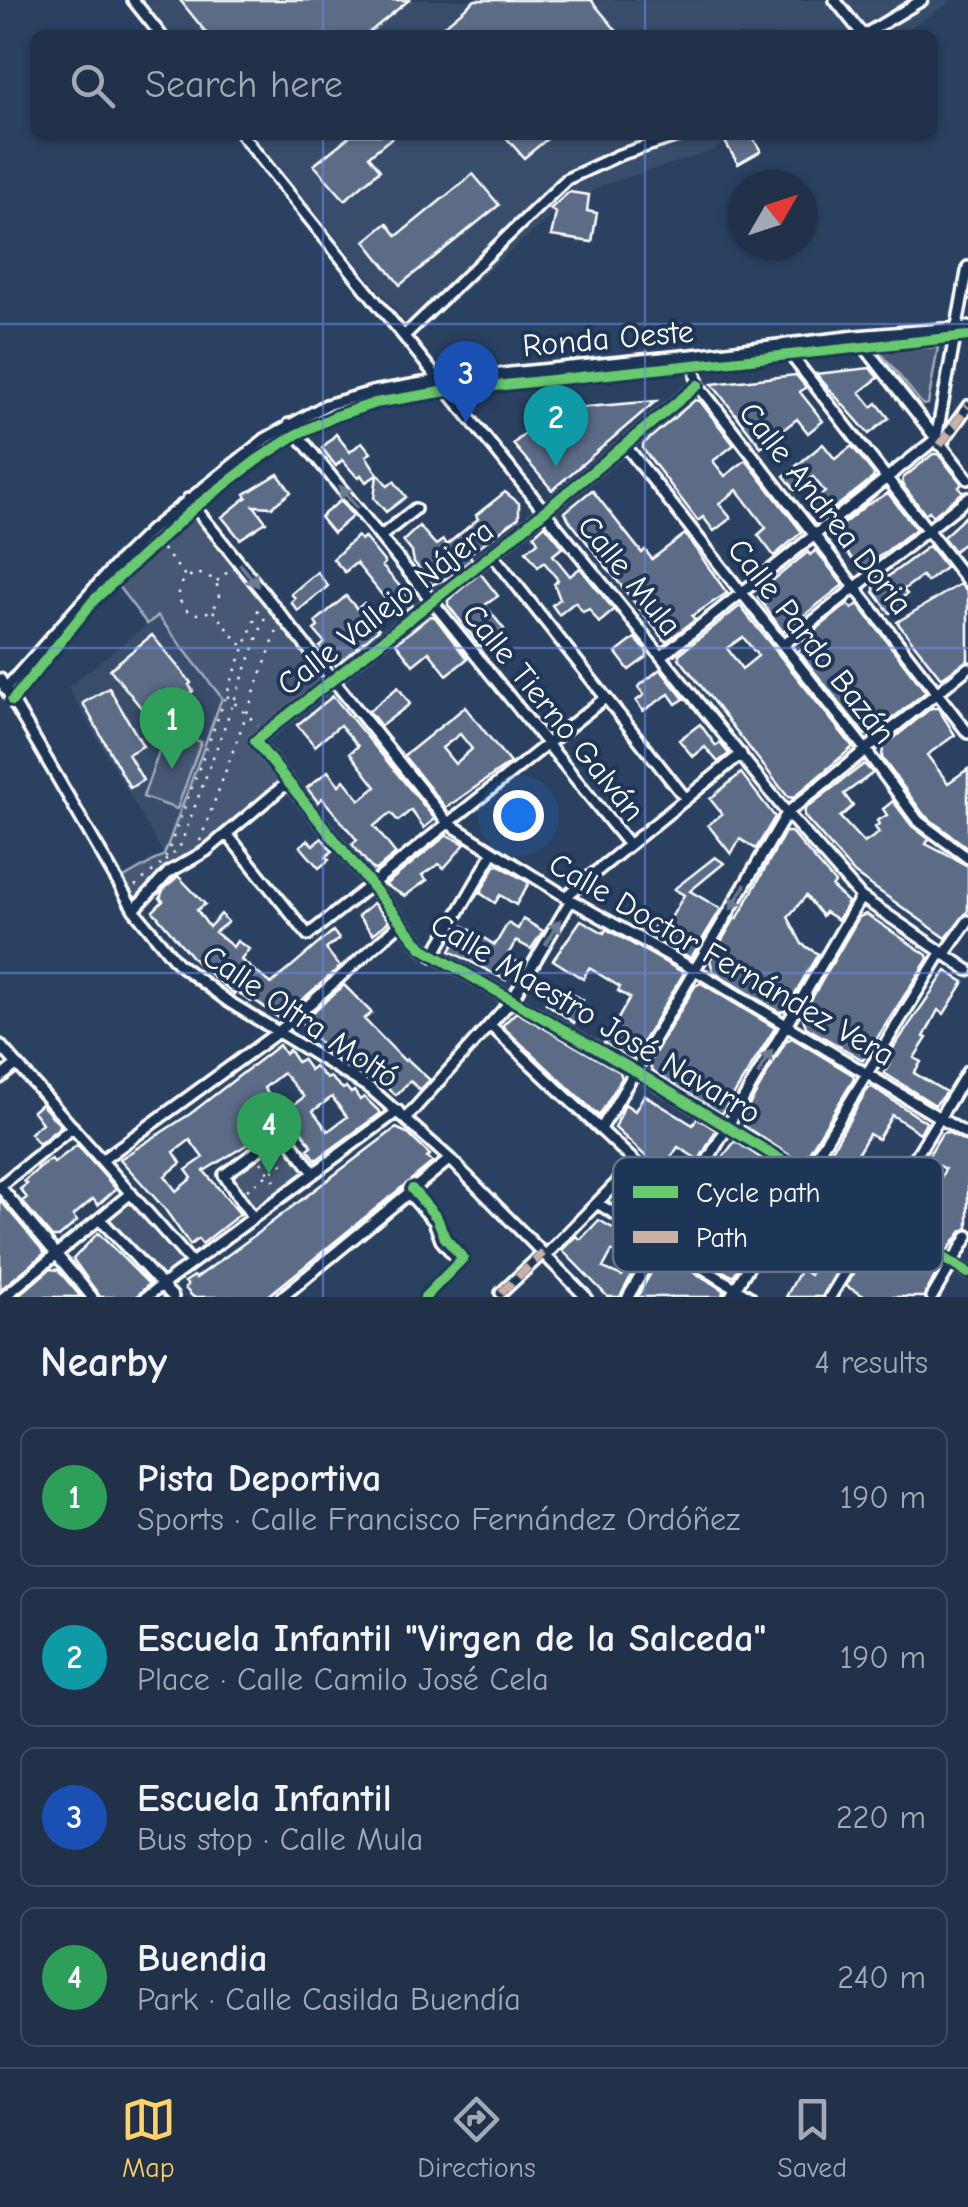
<!DOCTYPE html>
<html lang="en">
<head>
<meta charset="utf-8">
<style>
	body { margin:0; font-family:"Comic Neue",sans-serif; background:#283950; color:#f1f3f6 }
	.compass { position:absolute; left:728px; top:170px; width:90px; height:90px; border-radius:50%; background:#203149; box-shadow:0 2px 8px #0004; rotate:51deg }
	.you { position:absolute; left:518px; top:815px; width:35px; height:35px; margin:-25px; border:8px solid #fff; border-radius:50%; background:#1a73e8; box-shadow:0 0 0 15px #1a73e833 }
	.badge { display:grid; place-items:center; width:65px; height:65px; border-radius:50%; background:#ffd166; color:#fff; font-size:32px; font-weight:700 }
	.pin { position:absolute; translate:-50% -82px; filter:drop-shadow(0 2px 5px #0008) }
	.pin::after { content:''; position:absolute; top:52px; width:35px; height:30px; background:inherit; clip-path:polygon(0 0,100% 0,50% 100%) }
	.list { margin:0; padding:0; list-style:none }
	h2 { display:flex; justify-content:space-between; align-items:center; height:130px; margin:0; padding:0 40px; font-size:42px }
	h2 small { font-size:32px; font-weight:400; color:#a2a9b4 }
	.list li { display:grid; grid-template-columns:65px 1fr auto; gap:30px; align-items:center; box-sizing:border-box; height:140px; margin:0 20px 20px; padding:0 20px; border:2px solid #3d4c61; border-radius:15px }
	.list b { display:block; font-size:38px; white-space:nowrap }
	.list p { margin:0; font-size:32px; white-space:nowrap; color:#a2a9b4 }
	.list em { font-size:32px; font-style:normal; color:#a2a9b4 }
	.icon { flex:none; width:55px; height:55px; fill:none; stroke:currentColor; stroke-width:2; stroke-linecap:round; stroke-linejoin:round }
	.map { position:relative; flex:none; width:968px; height:1297px; overflow:hidden }
	.search { position:absolute; background:#203149; box-shadow:0 2px 8px #0004; left:30px; right:30px; top:30px; height:110px; display:flex; align-items:center; gap:25px; box-sizing:border-box; padding:0 35px; border-radius:15px; color:#a2a9b4; font-size:38px }
	.sheet { height:770px; background:#203149 }
	nav { display:flex; justify-content:space-around; align-items:center; box-sizing:border-box; height:140px; border-top:2px solid #3d4c61; background:#203149; font-size:28px; color:#a2a9b4 }
	nav a { display:grid; justify-items:center; gap:5px }
	nav .on { color:#ffd166 }
	.map>svg:first-child { display:block }
</style>
</head>
<body>
<div class="map">
<svg width="968" height="1297" viewBox="0 0 968 1297">
	<rect width="100%" height="100%" fill="#2a4161"/>
	<filter id="ink" filterUnits="userSpaceOnUse"><feTurbulence type="fractalNoise" baseFrequency=".01" numOctaves="2"/><feDisplacementMap in="SourceGraphic" scale="20" xChannelSelector="R" yChannelSelector="G"/><feConvolveMatrix kernelMatrix="1 2 1 2 8 2 1 2 1" color-interpolation-filters="sRGB"/></filter>
	<g filter="url(#ink)">
		<path fill="#394e6c" d="M 144,0 L 953,0 L 899,35 L 172,35 Z
			M 253,135 L 739,135 L 712,151 L 603,185 L 552,215 L 415,334 Z
			M 157,616 L 222,698 L 164,855 L 68,687 Z"/>
		<path fill="#465975" stroke="#a2acba" stroke-width="2.5" d="M 923,344 L 924,348 L 938,347 L 928,404 L 923,405 L 881,353 Z
			M 188,499 L 333,680 L 255,741 L 287,783 L 206,851 L 176,867 L 134,910 L 117,882 L 164,855 L 222,698 L 158,616 L 147,624 L 108,573 Z
			M 167,729 L 201,742 L 177,809 L 143,797 Z
			M 283,1132 L 314,1173 L 253,1218 L 224,1175 Z
			M 131,1193 L 192,1263 L 162,1285 L 100,1219 Z"/>
		<path fill="#5b6c86" stroke="#fff" stroke-width="2.5" fill-rule="evenodd" d="M 180,0 L 409,0 L 366,35 L 208,35 Z
			M 475,0 L 591,0 L 620,35 L 433,35 Z
			M 351,135 L 395,135 L 369,156 L 380,170 L 345,200 L 314,165 Z
			M 504,135 L 552,135 L 524,158 Z
			M 721,135 L 751,135 L 761,151 L 738,164 Z
			M 473,174 L 499,205 L 400,285 L 365,241 L 387,223 L 397,236 Z
			M 569,192 L 589,195 L 587,211 L 597,213 L 592,242 L 551,236 L 556,213 L 550,209 Z
			M 870,368 L 878,378 L 860,392 L 872,407 L 877,403 L 889,418 L 869,434 L 816,374 Z
			M 796,375 L 806,387 L 800,392 L 823,421 L 808,433 L 797,419 L 761,447 L 712,384 Z
			M 695,400 L 700,401 L 734,445 L 713,461 L 725,476 L 746,460 L 802,532 L 774,556 L 758,535 L 766,528 L 737,490 L 719,504 L 731,518 L 714,531 L 703,517 L 698,521 L 643,449 L 643,444 Z
			M 656,401 L 552,490 L 513,444 L 552,410 Z
			M 336,434 L 350,452 L 362,442 L 371,453 L 366,456 L 375,470 L 388,486 L 394,481 L 406,497 L 386,512 L 374,498 L 377,475 L 366,482 L 361,475 L 358,478 L 342,460 L 336,466 L 322,448 Z
			M 823,444 L 835,459 L 852,446 L 874,474 L 873,478 L 823,517 L 809,504 L 825,492 L 813,477 L 795,490 L 784,476 Z
			M 933,454 L 938,454 L 962,484 L 959,487 L 963,492 L 933,516 L 929,511 L 925,514 L 902,484 L 903,478 Z
			M 278,474 L 291,492 L 272,507 L 254,506 L 266,522 L 240,539 L 222,517 L 247,497 L 245,494 Z
			M 592,490 L 642,553 L 645,550 L 652,559 L 685,534 L 727,593 L 692,616 L 695,620 L 666,642 L 569,520 L 565,512 Z
			M 505,492 L 519,503 L 519,517 L 469,554 L 472,559 L 450,577 L 432,585 L 414,562 L 412,552 L 403,541 L 419,526 L 436,545 L 443,540 L 446,545 L 478,519 L 476,515 Z
			M 888,493 L 916,529 L 861,570 L 834,536 L 840,531 L 838,528 L 865,506 Z
			M 340,501 L 353,516 L 333,533 L 320,517 Z
			M 968,514 L 968,540 L 954,551 L 943,537 Z
			M 545,525 L 563,547 L 553,555 L 570,576 L 580,568 L 614,610 L 599,623 L 589,609 L 583,612 L 575,602 L 559,615 L 552,605 L 560,599 L 554,584 L 558,580 L 544,562 L 538,567 L 526,551 L 538,542 L 534,535 Z
			M 357,536 L 361,540 L 364,537 L 385,563 L 382,566 L 412,600 L 412,605 L 399,616 L 356,563 L 345,572 L 333,559 Z
			M 929,546 L 946,567 L 927,582 L 922,576 L 903,590 L 907,594 L 902,598 L 905,601 L 890,613 L 874,592 L 874,587 Z
			M 816,550 L 843,585 L 783,632 L 758,597 L 764,591 L 762,589 L 808,552 L 810,555 Z
			M 317,572 L 328,586 L 298,611 L 291,602 L 295,598 L 291,594 Z
			M 480,573 L 498,596 L 485,605 L 504,629 L 481,647 L 448,605 L 448,600 Z
			M 960,584 L 968,593 L 968,660 L 941,678 L 897,622 Z
			M 346,596 L 357,609 L 364,603 L 378,620 L 374,624 L 379,629 L 336,666 L 320,647 L 325,643 L 314,630 L 318,627 L 315,622 Z
			M 848,604 L 852,609 L 858,604 L 926,692 L 870,736 L 864,734 L 798,651 L 807,645 L 803,640 Z
			M 740,606 L 853,747 L 793,798 L 788,797 L 679,658 L 679,654 ZM 743,637 L 758,656 L 742,669 L 727,648 Z
			M 430,616 L 435,617 L 467,659 L 447,675 L 429,652 L 413,665 L 396,643 Z
			M 152,635 L 191,683 L 189,685 L 193,691 L 183,699 L 179,694 L 160,709 L 165,715 L 154,724 L 110,669 Z
			M 635,638 L 647,652 L 647,657 L 629,670 L 616,653 Z
			M 660,669 L 684,699 L 676,704 L 669,694 L 643,711 L 636,701 L 644,695 L 638,687 Z
			M 398,687 L 410,704 L 381,726 L 369,711 Z
			M 109,688 L 143,746 L 128,754 L 143,780 L 130,788 L 83,703 Z
			M 333,696 L 435,819 L 424,828 L 411,810 L 398,821 L 391,813 L 374,826 L 396,854 L 377,869 L 373,870 L 352,844 L 357,840 L 322,798 L 318,802 L 307,788 L 328,771 L 339,785 L 344,780 L 360,800 L 376,787 L 350,753 L 358,746 L 340,725 L 315,746 L 297,725 Z
			M 465,707 L 510,763 L 446,808 L 404,756 ZM 460,734 L 472,749 L 455,764 L 442,748 Z
			M 931,708 L 938,708 L 955,735 L 927,755 L 948,783 L 968,769 L 968,848 L 924,815 L 882,758 L 883,747 Z
			M 700,724 L 716,746 L 720,743 L 729,754 L 718,762 L 705,747 L 693,757 L 679,740 Z
			M 864,764 L 873,773 L 844,794 L 853,806 L 840,817 L 864,843 L 879,833 L 875,827 L 879,824 L 877,821 L 887,815 L 883,809 L 893,801 L 912,826 L 929,839 L 926,844 L 968,866 L 968,911 L 946,938 L 855,874 L 804,816 L 805,809 Z
			M 741,773 L 775,817 L 756,849 L 740,839 L 731,854 L 708,825 L 722,814 L 710,799 Z
			M 785,832 L 791,832 L 835,883 L 832,887 L 848,902 L 838,920 L 825,912 L 822,916 L 806,896 L 788,917 L 802,944 L 818,954 L 785,1011 L 779,1012 L 713,971 L 710,960 L 735,918 L 737,919 Z
			M 447,835 L 465,844 L 444,868 L 439,864 L 422,875 L 427,880 L 405,896 L 385,885 Z
			M 322,838 L 332,851 L 326,857 L 329,860 L 319,868 L 300,846 L 308,840 L 313,845 Z
			M 715,857 L 724,863 L 690,891 L 721,909 L 691,958 L 649,935 L 659,919 L 668,923 L 684,895 L 674,889 Z
			M 499,865 L 529,883 L 516,905 L 500,895 L 495,903 L 480,893 L 495,866 Z
			M 178,876 L 205,904 L 197,910 L 209,927 L 221,914 L 228,922 L 215,932 L 233,947 L 237,941 L 249,949 L 241,960 L 271,984 L 333,931 L 339,939 L 326,949 L 340,967 L 280,1019 L 253,999 L 251,1002 L 236,991 L 234,994 L 197,963 L 153,911 L 163,901 L 160,898 L 163,890 Z
			M 373,903 L 389,921 L 373,934 L 358,916 Z
			M 866,914 L 927,955 L 928,959 L 863,1060 L 806,1027 L 802,1015 L 859,917 Z
			M 523,919 L 543,931 L 531,949 L 516,941 L 507,956 L 517,962 L 506,980 L 450,951 L 464,926 L 495,945 L 508,923 L 518,929 Z
			M 581,920 L 604,933 L 606,929 L 684,973 L 632,1060 L 604,1043 L 630,998 L 618,991 L 620,987 L 589,968 L 583,979 L 553,960 Z
			M 946,971 L 964,982 L 944,1014 L 938,1010 L 924,1037 L 927,1038 L 914,1058 L 921,1062 L 914,1073 L 946,1092 L 935,1105 L 884,1073 L 892,1060 L 887,1057 Z
			M 701,983 L 775,1028 L 722,1114 L 652,1071 L 649,1063 L 695,986 Z
			M 344,985 L 372,1013 L 364,1019 L 405,1061 L 407,1059 L 430,1080 L 420,1090 L 410,1081 L 396,1095 L 351,1057 L 347,1061 L 319,1042 L 301,1022 Z
			M 558,991 L 564,994 L 567,991 L 583,1000 L 580,1005 L 584,1007 L 574,1023 L 546,1003 Z
			M 516,1012 L 620,1072 L 622,1078 L 599,1116 L 502,1026 Z
			M 792,1038 L 853,1075 L 854,1079 L 805,1159 L 797,1160 L 744,1126 L 743,1116 L 786,1041 Z
			M 279,1045 L 285,1054 L 289,1050 L 297,1062 L 302,1059 L 310,1070 L 314,1066 L 327,1079 L 330,1077 L 343,1089 L 346,1087 L 351,1093 L 354,1091 L 360,1100 L 364,1097 L 381,1113 L 316,1160 L 308,1149 L 312,1146 L 286,1110 L 304,1097 L 283,1073 L 264,1088 L 282,1114 L 262,1128 L 264,1131 L 256,1139 L 204,1171 L 240,1214 L 202,1244 L 198,1239 L 190,1245 L 164,1208 L 120,1159 L 190,1114 ZM 332,1097 L 347,1117 L 328,1131 L 313,1111 ZM 190,1140 L 203,1158 L 186,1170 L 192,1178 L 176,1191 L 165,1176 L 181,1163 L 174,1152 Z
			M 872,1087 L 926,1122 L 920,1133 L 892,1115 L 878,1139 L 869,1134 L 858,1153 L 873,1165 L 870,1170 L 886,1180 L 890,1175 L 894,1177 L 873,1206 L 823,1175 L 821,1168 L 868,1088 Z
			M 644,1095 L 693,1125 L 697,1118 L 716,1130 L 699,1160 L 678,1147 L 658,1176 L 682,1188 L 657,1230 L 618,1207 L 618,1201 L 653,1163 L 615,1128 L 625,1104 L 635,1111 Z
			M 41,1104 L 61,1126 L 39,1144 L 30,1133 L 42,1123 L 33,1111 Z
			M 396,1128 L 407,1133 L 430,1155 L 427,1158 L 433,1162 L 267,1297 L 193,1297 L 185,1288 L 188,1285 L 185,1282 L 194,1276 L 196,1278 L 247,1241 Z
			M 947,1132 L 968,1143 L 968,1228 L 962,1231 L 947,1251 L 920,1235 L 929,1219 L 898,1201 L 908,1186 L 930,1200 L 945,1169 L 927,1158 L 942,1133 Z
			M 735,1141 L 793,1179 L 734,1275 L 730,1275 L 676,1242 L 675,1233 L 715,1170 L 712,1168 L 718,1158 L 718,1164 ZM 723,1183 L 744,1197 L 732,1217 L 713,1205 Z
			M 77,1145 L 116,1189 L 98,1205 L 93,1199 L 73,1216 L 77,1221 L 59,1237 L 52,1237 L 22,1201 L 27,1198 L 20,1189 L 27,1184 L 24,1181 L 46,1162 L 51,1159 L 54,1163 Z
			M 0,1200 L 45,1253 L 0,1290 Z
			M 599,1220 L 640,1244 L 642,1240 L 648,1244 L 620,1297 L 608,1297 L 562,1250 L 576,1236 L 581,1239 ZM 612,1251 L 631,1261 L 622,1276 L 603,1268 Z
			M 885,1232 L 940,1266 L 924,1297 L 866,1297 L 846,1286 L 863,1258 L 869,1261 L 877,1248 L 871,1245 L 878,1234 Z
			M 98,1233 L 149,1284 L 136,1297 L 100,1297 L 73,1259 Z
			M 822,1233 L 849,1250 L 822,1297 L 786,1297 L 801,1269 L 810,1275 L 819,1259 L 810,1253 Z
			M 668,1256 L 723,1290 L 722,1297 L 637,1297 L 659,1259 Z
			M 50,1269 L 58,1270 L 81,1297 L 17,1297 Z"/>
		<g fill="none" stroke-linecap="round" stroke-linejoin="round">
			<defs>
				<path id="street" d="M 133,0 L 161,35
					M 835,0 L 863,35
					M 864,35 L 922,0
					M 242,135 L 787,813 L 861,897 L 968,970
					M 404,336 L 567,179 L 619,155 L 681,135
					M 856,336 L 968,479
					M 783,345 L 968,582
					M 692,355 L 698,385 L 968,733
					M 698,385 L 492,554 L 255,741 L 422,948 L 635,1071 L 968,1273
					M 289,424 L 629,845
					M 625,445 L 865,749 L 918,821 L 968,858
					M 940,445 L 968,406
					M 188,499 L 448,823 L 571,900 L 695,970 L 968,1135
					M 380,537 L 415,509
					M 492,554 L 686,799
					M 783,645 L 968,498
					M 663,655 L 936,439 L 968,267
					M 0,679 L 134,910 L 177,963 L 229,1002 L 371,1089 L 450,1159 L 586,1297
					M 5,689 L 116,564 L 151,530 L 265,439 L 326,405 L 372,392 L 440,380 L 692,355 L 856,336 L 968,327
					M 227,834 L 308,935 L 605,698
					M 565,897 L 741,754
					M 134,910 L 169,872 L 206,851 L 287,783
					M 944,955 L 968,921
					M 433,956 L 493,853
					M 491,1026 L 636,1163 L 545,1256
					M 0,1045 L 192,1263
					M 0,1078 L 17,1064
					M 406,1118 L 512,1000 L 571,900
					M 601,1129 L 787,813 L 968,668
					M 102,1160 L 278,1032 L 400,924
					M 0,1186 L 73,1127
					M 0,1187 L 92,1297
					M 408,1193 L 434,1221 L 441,1240 L 458,1260
					M 597,1203 L 750,1297
					M 253,1218 L 224,1175 L 283,1132 L 314,1173
					M 100,1219 L 173,1297
					M 501,1293 L 543,1253
					M 4,1297 L 131,1193
					M 146,1297 L 398,1111
					M 282,1297 L 450,1159
					M 628,1297 L 861,897
					M 730,1297 L 941,953
					M 830,1297 L 968,1071
					M 932,1297 L 968,1236"/>
			</defs>
			<use href="#street" stroke="#fff" stroke-width="16"/>
			<path stroke="#fff" stroke-width="2.5" stroke-dasharray="2.5 8" stroke-linecap="butt" d="M 156,541 L 186,577
				M179 594a20 20 0 1 1 40 0a20 20 0 1 1-40 0Z
				M 217,581 L 230,570
				M 213,611 L 243,647
				M 227,696 L 258,725
				M 200,841 L 278,628
				M 165,861 L 179,849 L 267,612
				M 135,886 L 164,862 L 260,605
				M 261,1162 L 277,1184
				M 247,1190 L 289,1159"/>
			<use href="#street" stroke="#1d3557" stroke-width="9"/>
			<path stroke="#cab0a6" stroke-width="8" stroke-dasharray="15 8" stroke-linecap="butt" d="M 940,445 L 968,406
				M 501,1293 L 543,1253"/>
			<defs>
				<path id="cycleway" d="M 698,385 L 492,554 L 255,741 L 422,948 L 635,1071 L 968,1273
					M 12,701 L 94,600 L 194,508 L 257,460 L 297,434 L 336,416 L 375,403 L 447,391 L 968,336
					M 412,1189 L 437,1218 L 445,1238 L 463,1258 L 425,1297"/>
			</defs>
			<use href="#cycleway" stroke="#1d3557" stroke-width="16"/>
			<use href="#cycleway" stroke="#67ca6e" stroke-width="10"/>
		</g>
		<defs><path id="oneway-solid" d="M-6-.8H1V-3.2L6.5 0L1 3.2V.8H-6Z" transform="scale(2.5)"/></defs>
		<g fill="#6c7c92">
			<use href="#oneway-solid" transform="translate(348 497) rotate(-129)"/>
			<use href="#oneway-solid" transform="translate(249 575) rotate(51)"/>
			<use href="#oneway-solid" transform="translate(738 897) rotate(120)"/>
			<use href="#oneway-solid" transform="translate(553 932) rotate(-59)"/>
			<use href="#oneway-solid" transform="translate(765 1062) rotate(-60)"/>
		</g>
	</g>
	<path fill="none" stroke="#6c8ce6" stroke-width="2.5" stroke-opacity="0.55" d="M 323,0 L 323,35M 645,0 L 645,35M 323,135 L 323,1297M 645,135 L 645,1297M 0,324 L 968,324M 0,648 L 968,648M 0,973 L 968,973"/>
	<g text-anchor="middle" stroke-width="8" stroke-linejoin="round" paint-order="stroke">
		<g font-size="32" fill="#fff" stroke="#1d3557">
			<text transform="translate(608 338) rotate(-5)" y="11">Ronda Oeste</text>
			<text transform="translate(826 508) rotate(52)" y="11">Calle Andrea Doria</text>
			<text transform="translate(630 575) rotate(51)" y="11">Calle Mula</text>
			<text transform="translate(385 607) rotate(-38)" y="11">Calle Vallejo Nájera</text>
			<text transform="translate(812 641) rotate(52)" y="11">Calle Pardo Bazán</text>
			<text transform="translate(554 712) rotate(51)" y="11">Calle Tierno Galván</text>
			<text transform="translate(722 959) rotate(30)" y="11">Calle Doctor Fernández Vera</text>
			<text transform="translate(301 1016) rotate(34)" y="11">Calle Oltra Moltó</text>
			<text transform="translate(596 1018) rotate(31)" y="11">Calle Maestro José Navarro</text>
		</g>
	</g>
	<rect x="613" y="1157" width="330" height="115" rx="15" fill="#1d3557" stroke="#617289" stroke-width="2.5"/>
	<rect x="633" y="1186" width="45" height="12" fill="#67ca6e"/>
	<rect x="633" y="1231" width="45" height="12" fill="#cab0a6"/>
	<g font-size="28" fill="#fff">
		<text x="696" y="1202">Cycle path</text>
		<text x="696" y="1247">Path</text>
	</g>
</svg>
<svg class="compass" viewBox="-18 -18 36 36"><path d="M0-13l5 13h-10z" fill="#e53935"/><path d="M0 13l5-13h-10z" fill="#a2a9b4"/></svg>
<div class="you"></div>
<div class="pin badge" style="left:172px;top:769px;background:#2e9e5b">1</div>
<div class="pin badge" style="left:556px;top:467px;background:#0f9aa8">2</div>
<div class="pin badge" style="left:466px;top:423px;background:#1a4fb4">3</div>
<div class="pin badge" style="left:269px;top:1174px;background:#2e9e5b">4</div>
<div class="search"><svg class="icon" aria-label="search" viewBox="0 0 24 24"><circle cx="10" cy="10" r="6"/><path d="M15 15l6 6"/></svg>Search here</div>
</div>
<section class="sheet">
<h2>Nearby<small>4 results</small></h2>
<ul class="list">
<li><span class="badge" style="background:#2e9e5b">1</span><div><b>Pista Deportiva</b><p>Sports · Calle Francisco Fernández Ordóñez</p></div><em>190 m</em></li>
<li><span class="badge" style="background:#0f9aa8">2</span><div><b>Escuela Infantil &quot;Virgen de la Salceda&quot;</b><p>Place · Calle Camilo José Cela</p></div><em>190 m</em></li>
<li><span class="badge" style="background:#1a4fb4">3</span><div><b>Escuela Infantil</b><p>Bus stop · Calle Mula</p></div><em>220 m</em></li>
<li><span class="badge" style="background:#2e9e5b">4</span><div><b>Buendia</b><p>Park · Calle Casilda Buendía</p></div><em>240 m</em></li>
</ul>
</section>
<nav>
<a class="on"><svg class="icon" aria-label="map" viewBox="0 0 24 24"><path d="M3 6l6-2 6 2 6-2v14l-6 2-6-2-6 2zM9 4v14M15 6v14"/></svg>Map</a>
<a><svg class="icon" aria-label="directions" viewBox="0 0 24 24"><path d="M12 3l9 9-9 9-9-9zM9 14v-3h6M13 9l2 2-2 2"/></svg>Directions</a>
<a><svg class="icon" aria-label="saved" viewBox="0 0 24 24"><path d="M7 4h10v16l-5-4-5 4z"/></svg>Saved</a>
</nav>
</body>
</html>
